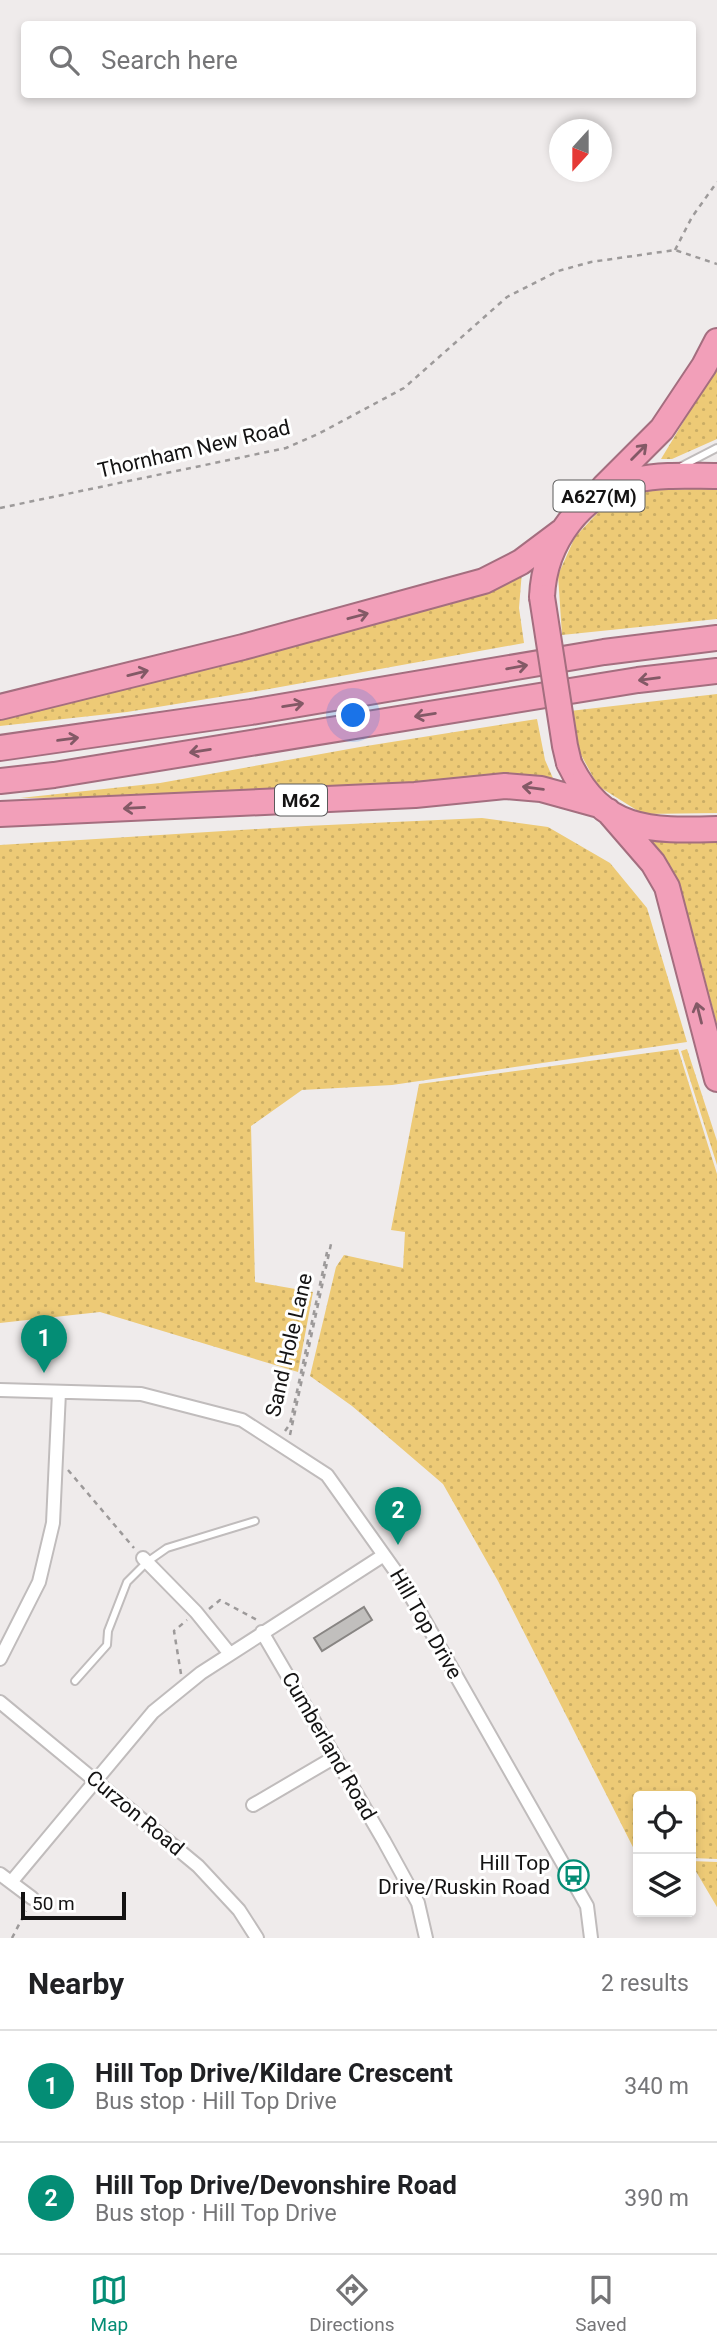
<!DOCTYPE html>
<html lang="en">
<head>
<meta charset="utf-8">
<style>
	body { margin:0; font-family:Roboto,sans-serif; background:#f2f2f2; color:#202124 }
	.controls { position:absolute; right:21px; bottom:21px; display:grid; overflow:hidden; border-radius:7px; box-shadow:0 4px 10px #0003 }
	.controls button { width:63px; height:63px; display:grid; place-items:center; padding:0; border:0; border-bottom:2px solid #e0e0e0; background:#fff; color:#202124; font:35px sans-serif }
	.compass { position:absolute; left:549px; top:119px; width:63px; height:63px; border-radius:50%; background:#fff; box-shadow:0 4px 10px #0003; rotate:201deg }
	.scale { position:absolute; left:21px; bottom:18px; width:105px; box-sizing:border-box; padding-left:7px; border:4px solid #141313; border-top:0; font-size:19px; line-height:24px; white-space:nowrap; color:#141313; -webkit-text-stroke:5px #fff; paint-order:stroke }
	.you { position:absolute; left:354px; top:716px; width:24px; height:24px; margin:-18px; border:5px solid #fff; border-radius:50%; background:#1a73e8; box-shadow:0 0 0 10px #1a73e833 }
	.badge { display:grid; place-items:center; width:46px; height:46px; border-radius:50%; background:#048d75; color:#fff; font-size:23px; font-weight:700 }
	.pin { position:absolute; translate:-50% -58px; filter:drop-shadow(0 2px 4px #0008) }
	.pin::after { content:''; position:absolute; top:37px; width:24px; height:21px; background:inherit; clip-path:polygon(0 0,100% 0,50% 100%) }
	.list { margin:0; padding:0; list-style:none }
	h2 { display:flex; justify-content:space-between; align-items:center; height:91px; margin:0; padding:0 28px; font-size:30px }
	h2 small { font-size:23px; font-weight:400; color:#757577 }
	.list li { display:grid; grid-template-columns:46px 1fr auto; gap:21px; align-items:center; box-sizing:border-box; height:112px; padding:0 28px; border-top:2px solid #e0e0e0 }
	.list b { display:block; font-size:26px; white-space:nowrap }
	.list p { margin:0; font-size:23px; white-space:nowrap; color:#757577 }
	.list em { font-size:23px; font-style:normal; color:#757577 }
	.icon { flex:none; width:38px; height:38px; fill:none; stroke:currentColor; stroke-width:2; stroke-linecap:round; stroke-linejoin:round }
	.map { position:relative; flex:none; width:717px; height:1938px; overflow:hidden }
	.search { position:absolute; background:#fff; box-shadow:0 4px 10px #0003; left:21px; right:21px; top:21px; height:77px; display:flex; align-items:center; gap:18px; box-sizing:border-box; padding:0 24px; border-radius:7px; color:#757577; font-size:26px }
	.sheet { height:315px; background:#fff }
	nav { display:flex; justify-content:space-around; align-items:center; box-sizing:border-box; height:98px; border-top:2px solid #e0e0e0; background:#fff; font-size:19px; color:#757577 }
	nav a { display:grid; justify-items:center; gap:4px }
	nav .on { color:#048d75 }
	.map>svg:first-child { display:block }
</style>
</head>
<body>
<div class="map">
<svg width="717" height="1938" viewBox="0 0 717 1938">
	<defs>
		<pattern id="grass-dots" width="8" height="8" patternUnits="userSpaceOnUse" patternTransform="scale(1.75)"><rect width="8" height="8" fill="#edca76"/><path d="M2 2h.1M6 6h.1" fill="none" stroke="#caad65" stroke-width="1.8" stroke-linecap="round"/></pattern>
	</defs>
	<rect width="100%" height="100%" fill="#efebeb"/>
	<path fill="url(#grass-dots)" d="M 717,366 L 717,439 L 672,459 L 661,459 Z
		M 717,488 L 717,619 L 562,635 L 558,575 L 575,537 L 605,505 L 638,491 Z
		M 522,571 L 519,608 L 524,643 L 269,689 L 127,712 L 0,726 L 0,714 Z
		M 717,694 L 717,813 L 643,814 L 598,786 L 573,740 L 570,711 Z
		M 537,719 L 545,760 L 556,785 L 219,796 L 20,798 L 160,783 L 360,747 Z
		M 482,818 L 548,827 L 610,863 L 647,908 L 687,1042 L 392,1085 L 302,1090 L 251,1126 L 255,1282 L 313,1292 L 298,1372 L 100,1312 L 0,1323 L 0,845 L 306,826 Z
		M 651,841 L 717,842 L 717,1025 L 690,922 Z
		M 678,1049 L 717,1174 L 717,1859 L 691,1858 L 691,1796 L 638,1796 L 638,1857 L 498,1581 L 443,1484 L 352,1406 L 310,1376 L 336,1267 L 344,1255 L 403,1268 L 405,1232 L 391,1230 L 419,1084 Z
		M 687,1049 L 717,1141 L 717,1165 L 681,1051 Z
		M 691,1861 L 717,1862 L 717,1907 L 691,1863 Z"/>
	<path fill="#c1bfbd" stroke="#888583" stroke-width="2" d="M 364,1607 L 372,1620 L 322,1651 L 314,1638 Z"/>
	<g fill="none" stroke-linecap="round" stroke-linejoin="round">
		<defs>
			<path id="lane" d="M 682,466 L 717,448
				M 75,1681 L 107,1645 L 108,1631 L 127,1582 L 147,1562 L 167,1548 L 255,1521"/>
			<path id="street" d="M 0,1390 L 141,1394 L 242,1420 L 327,1475 L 401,1579 L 587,1906 L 591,1938
				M 143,1558 L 196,1612 L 230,1654
				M 262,1632 L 384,1841 L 418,1903 L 426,1938
				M 0,1659 L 39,1582 L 53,1523 L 59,1392
				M 0,1702 L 198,1866 L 239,1910 L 257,1938
				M 253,1805 L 335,1757
				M 0,1874 L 32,1898
				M 12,1881 L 153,1712 L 201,1673 L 384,1555"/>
			<path id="highway" d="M 604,487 L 662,429 L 704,366 L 717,341
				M 542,597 C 544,543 581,491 636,480 C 662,474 690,476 717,476
				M 0,707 L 243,647 L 484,581 L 521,562 L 561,532
				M 0,748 L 251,712 L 604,652 L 717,638
				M 569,763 C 602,832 650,831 717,829
				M 0,781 L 54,775 L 638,680 L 717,671
				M 608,811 L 653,863 L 667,887 L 717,1079
				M 0,814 L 415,795 L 505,786 L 541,789 L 599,805"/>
		</defs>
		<use href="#lane" stroke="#c0bcbc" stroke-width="10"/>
		<use href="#street" stroke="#c0bcbc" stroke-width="16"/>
		<use href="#highway" stroke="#a46e7f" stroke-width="28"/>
		<path stroke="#9d9a9a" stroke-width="2.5" stroke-dasharray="5 5" stroke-linecap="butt" d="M 675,250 L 692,217 L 717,182
			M 0,508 L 286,448 L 320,433 L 404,388 L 507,297 L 558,271 L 591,262 L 675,250 L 717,264
			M 285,1431 L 290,1424 L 327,1252
			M 290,1435 L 331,1244
			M 68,1470 L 134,1548
			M 209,1609 L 220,1600 L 257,1620
			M 181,1674 L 174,1631 L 187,1620
			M 12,1938 L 26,1911"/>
		<use href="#lane" stroke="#fff" stroke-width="6"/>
		<use href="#street" stroke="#fff" stroke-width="12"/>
		<use href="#highway" stroke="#f29fb9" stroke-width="24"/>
		<defs>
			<path id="highway-bridge" d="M 542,597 L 565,746 L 569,763"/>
		</defs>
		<use href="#highway-bridge" stroke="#a46e7f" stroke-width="28" stroke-linecap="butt"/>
		<use href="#highway-bridge" stroke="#f29fb9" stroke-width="24"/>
	</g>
	<defs><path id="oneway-shaft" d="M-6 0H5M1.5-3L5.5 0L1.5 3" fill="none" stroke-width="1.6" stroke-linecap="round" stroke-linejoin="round" transform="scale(1.75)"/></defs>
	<g stroke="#835966">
		<use href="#oneway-shaft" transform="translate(639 452) rotate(-45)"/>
		<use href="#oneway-shaft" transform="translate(358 616) rotate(-15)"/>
		<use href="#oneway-shaft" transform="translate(517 667) rotate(-10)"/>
		<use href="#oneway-shaft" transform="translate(138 673) rotate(-14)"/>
		<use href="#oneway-shaft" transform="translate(649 679) rotate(173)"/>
		<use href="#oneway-shaft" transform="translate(293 705) rotate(-9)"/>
		<use href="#oneway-shaft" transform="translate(425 715) rotate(171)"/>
		<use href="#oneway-shaft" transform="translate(68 739) rotate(-8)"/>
		<use href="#oneway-shaft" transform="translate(200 751) rotate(171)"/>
		<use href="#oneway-shaft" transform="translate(533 788) rotate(-173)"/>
		<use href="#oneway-shaft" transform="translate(134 808) rotate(177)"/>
		<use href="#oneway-shaft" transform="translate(699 1013) rotate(-104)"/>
	</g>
	<defs>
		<symbol id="bus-ring" viewBox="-11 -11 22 22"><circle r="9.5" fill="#fff" stroke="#048d75" stroke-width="1.5"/><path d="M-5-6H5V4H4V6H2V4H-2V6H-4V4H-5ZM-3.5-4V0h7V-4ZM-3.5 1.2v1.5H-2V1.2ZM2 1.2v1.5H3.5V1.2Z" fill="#048d75"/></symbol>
	</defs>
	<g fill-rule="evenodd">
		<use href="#bus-ring" x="556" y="1858" width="35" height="35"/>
	</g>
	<g text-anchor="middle" stroke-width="6" stroke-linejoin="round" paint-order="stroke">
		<g fill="#fff" stroke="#5a5a5a" stroke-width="2">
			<rect x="553.5" y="480.5" width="91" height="31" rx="5"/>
			<rect x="275" y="784.5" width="52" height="31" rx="5"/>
		</g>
		<g font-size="19" font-weight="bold" fill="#141313">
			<text x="599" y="503">A627(M)</text>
			<text x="301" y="807">M62</text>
		</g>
		<g font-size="21" fill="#141313" stroke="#fff">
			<text transform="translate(194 449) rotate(-13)" y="7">Thornham New Road</text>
			<text transform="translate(289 1345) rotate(-77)" y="7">Sand Hole Lane</text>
			<text transform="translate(426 1624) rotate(60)" y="7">Hill Top Drive</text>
			<text transform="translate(329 1746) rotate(60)" y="7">Cumberland Road</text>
			<text transform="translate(135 1813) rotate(40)" y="7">Curzon Road</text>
		</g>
		<g font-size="21" fill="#141313" stroke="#fff" text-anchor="end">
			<text x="550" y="1870">Hill Top<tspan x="550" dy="24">Drive/Ruskin Road</tspan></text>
		</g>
	</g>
</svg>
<div class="controls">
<button><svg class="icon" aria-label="locate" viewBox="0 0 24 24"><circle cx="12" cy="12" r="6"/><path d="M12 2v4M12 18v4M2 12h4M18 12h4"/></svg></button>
<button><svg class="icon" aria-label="layers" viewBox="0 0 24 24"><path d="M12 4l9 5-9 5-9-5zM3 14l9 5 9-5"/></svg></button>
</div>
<svg class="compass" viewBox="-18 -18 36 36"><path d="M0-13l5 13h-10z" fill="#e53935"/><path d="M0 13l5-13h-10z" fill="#757577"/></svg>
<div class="scale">50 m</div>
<div class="you"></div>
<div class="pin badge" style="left:44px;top:1373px">1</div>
<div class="pin badge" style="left:398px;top:1545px">2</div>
<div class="search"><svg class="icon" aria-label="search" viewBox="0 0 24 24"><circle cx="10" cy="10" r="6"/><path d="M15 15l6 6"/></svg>Search here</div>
</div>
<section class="sheet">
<h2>Nearby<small>2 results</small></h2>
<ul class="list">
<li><span class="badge">1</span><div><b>Hill Top Drive/Kildare Crescent</b><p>Bus stop · Hill Top Drive</p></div><em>340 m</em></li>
<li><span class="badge">2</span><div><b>Hill Top Drive/Devonshire Road</b><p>Bus stop · Hill Top Drive</p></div><em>390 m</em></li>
</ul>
</section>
<nav>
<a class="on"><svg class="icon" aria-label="map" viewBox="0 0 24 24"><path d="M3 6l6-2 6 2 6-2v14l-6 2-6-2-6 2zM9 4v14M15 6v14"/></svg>Map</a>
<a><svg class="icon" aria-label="directions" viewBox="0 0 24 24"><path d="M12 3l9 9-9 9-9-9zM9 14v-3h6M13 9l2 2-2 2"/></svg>Directions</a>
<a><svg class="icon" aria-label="saved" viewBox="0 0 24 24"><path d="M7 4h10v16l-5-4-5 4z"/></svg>Saved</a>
</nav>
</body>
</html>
